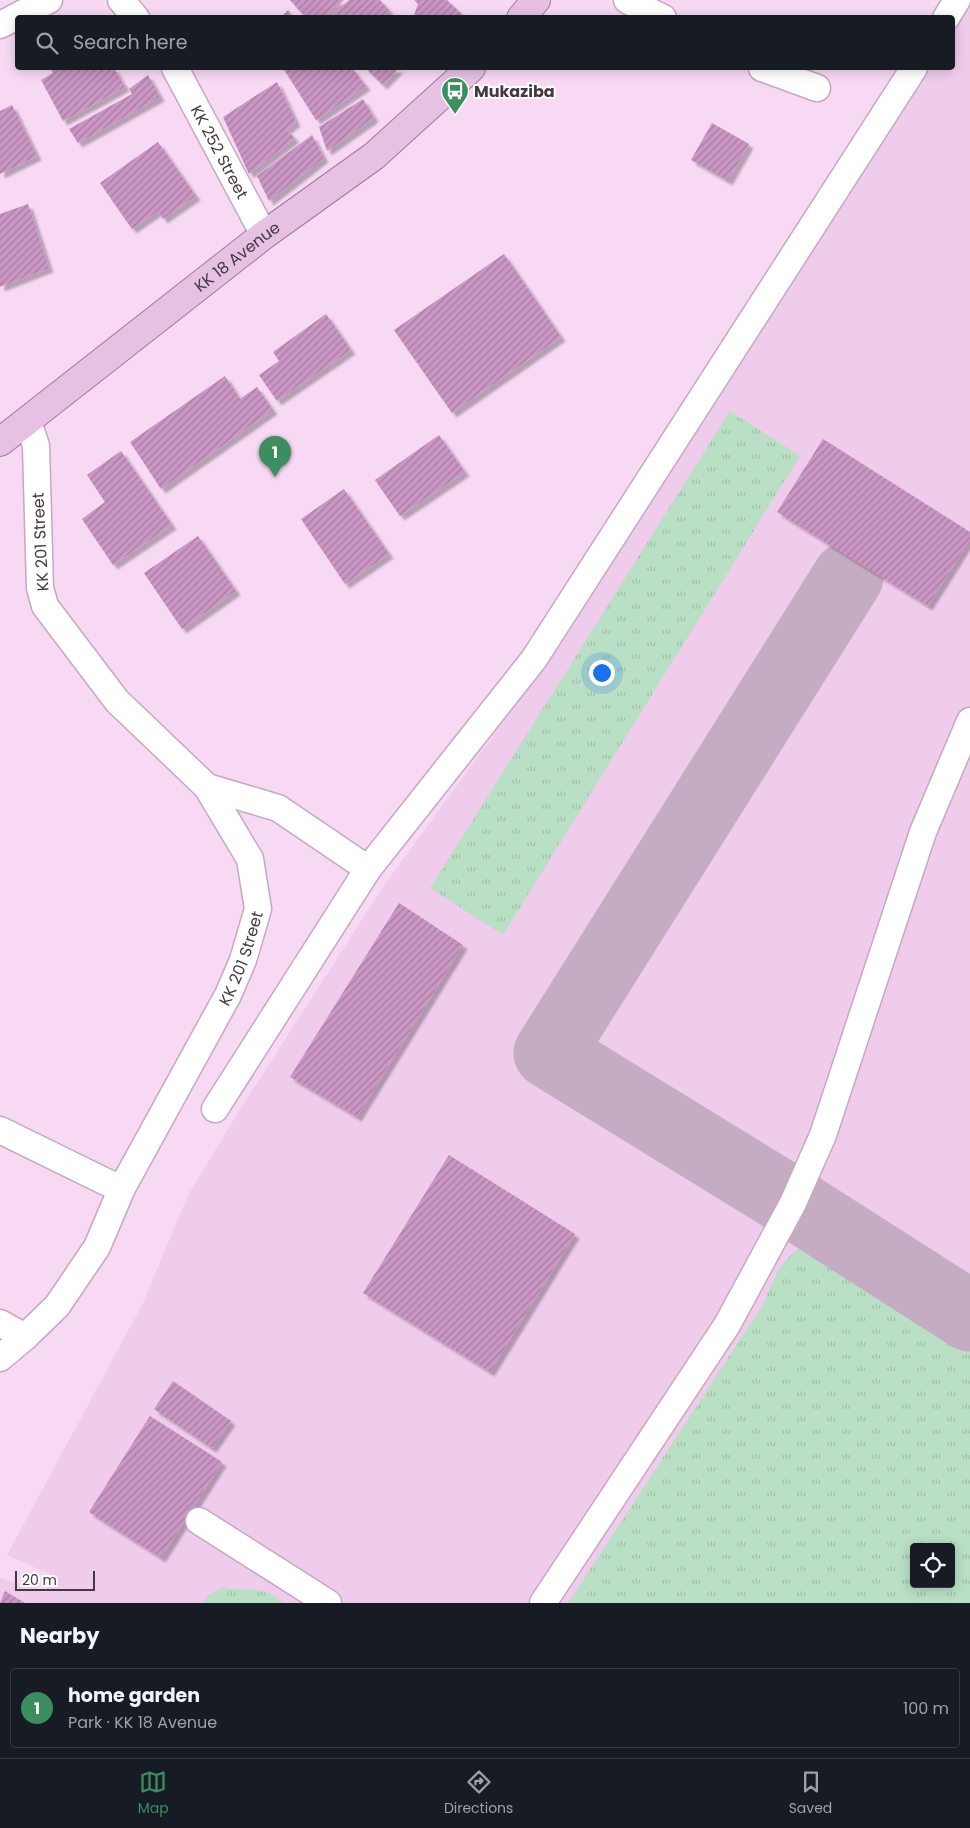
<!DOCTYPE html>
<html lang="en">
<head>
<meta charset="utf-8">
<style>
	body { margin:0; font-family:Poppins,sans-serif; background:#20242c; color:#f1f3f6 }
	.controls { position:absolute; right:15px; bottom:15px; display:grid; overflow:hidden; border-radius:5px; box-shadow:0 2px 12px #0003 }
	.controls button { width:45px; height:45px; display:grid; place-items:center; padding:0; border:0; border-bottom:1px solid #363941; background:#171b24; color:#f1f3f6; font:25px sans-serif }
	.scale { position:absolute; left:15px; bottom:12px; width:80px; box-sizing:border-box; padding-left:5px; border:2px solid #443842; border-top:0; font-size:14px; line-height:18px; white-space:nowrap; color:#443842; -webkit-text-stroke:4px #fff; paint-order:stroke }
	.you { position:absolute; left:601px; top:672px; width:18px; height:18px; margin:-12px; border:4px solid #fff; border-radius:50%; background:#1a73e8; box-shadow:0 0 0 8px #1a73e833 }
	.badge { display:grid; place-items:center; width:32px; height:32px; border-radius:50%; background:#3c8d5f; color:#fff; font-size:16px; font-weight:700 }
	.pin { position:absolute; translate:-50% -41px; filter:drop-shadow(0 1px 2px #0008) }
	.pin::after { content:''; position:absolute; top:26px; width:18px; height:15px; background:inherit; clip-path:polygon(0 0,100% 0,50% 100%) }
	.list { margin:0; padding:0; list-style:none }
	h2 { display:flex; justify-content:space-between; align-items:center; height:65px; margin:0; padding:0 20px; font-size:21px }
	h2 small { font-size:16px; font-weight:400; color:#9ea1a6 }
	.list li { display:grid; grid-template-columns:32px 1fr auto; gap:15px; align-items:center; box-sizing:border-box; height:80px; margin:0 10px 10px; padding:0 10px; border:1px solid #363941; border-radius:5px }
	.list b { display:block; font-size:19px; white-space:nowrap }
	.list p { margin:0; font-size:16px; white-space:nowrap; color:#9ea1a6 }
	.list em { font-size:16px; font-style:normal; color:#9ea1a6 }
	.icon { flex:none; width:28px; height:28px; fill:none; stroke:currentColor; stroke-width:2; stroke-linecap:round; stroke-linejoin:round }
	.map { position:relative; flex:none; width:970px; height:1603px; overflow:hidden }
	.search { position:absolute; background:#171b24; box-shadow:0 2px 12px #0003; left:15px; right:15px; top:15px; height:55px; display:flex; align-items:center; gap:12px; box-sizing:border-box; padding:0 18px; border-radius:5px; color:#9ea1a6; font-size:19px }
	.sheet { height:155px; background:#171b24 }
	nav { display:flex; justify-content:space-around; align-items:center; box-sizing:border-box; height:70px; border-top:1px solid #363941; background:#171b24; font-size:14px; color:#9ea1a6 }
	nav a { display:grid; justify-items:center; gap:2px }
	nav .on { color:#3c8d5f }
	.map>svg:first-child { display:block }
</style>
</head>
<body>
<div class="map">
<svg width="970" height="1603" viewBox="0 0 970 1603">
	<defs>
		<pattern id="grass-tufts" width="24" height="20" patternUnits="userSpaceOnUse" patternTransform="scale(1.25)"><rect width="24" height="20" fill="#b9dfc5"/><path d="M3 7l-1-3M5 7V3M7 7l1-3M15 17l-1-3M17 17v-4M19 17l1-3" fill="none" stroke="#a0c0aa"/></pattern>
		<pattern id="building-hatch" width="6" height="6" patternUnits="userSpaceOnUse" patternTransform="scale(1.25)"><rect width="6" height="6" fill="#ca96c4"/><path d="M-1 1l2-2M0 6l6-6M5 7l2-2" fill="none" stroke="#a67ba1"/></pattern>
		<filter id="shadow"><feDropShadow dx="4.5" dy="4.5" stdDeviation="1" flood-color="#0004"/></filter>
	</defs>
	<rect width="100%" height="100%" fill="#f7d9f3"/>
	<path fill="#f0ccec" fill-rule="evenodd" d="M 970,0 L 970,1603 L 0,1603 L 0,1578 L 45,1591 L 51,1575 L 7,1555 L 143,1303 L 188,1195 L 239,1111 L 383,887 L 541,670 L 727,383 L 923,68 L 952,68 L 953,20 ZM 914,1547 L 951,1547 L 951,1584 L 914,1584 Z"/>
	<path fill="url(#grass-tufts)" fill-rule="evenodd" d="M 730,411 L 800,456 L 503,935 L 430,888 Z
		M 812,1241 L 970,1342 L 970,1603 L 568,1603 L 762,1306 C 775,1276 781,1256 812,1241 ZM 914,1547 L 951,1547 L 951,1584 L 914,1584 Z
		M 221,1588 L 257,1590 L 268,1592 L 284,1603 L 203,1603 L 208,1595 Z"/>
	<g fill="none" stroke-linecap="round" stroke-linejoin="round">
		<path stroke="#c6acc2" stroke-width="71" d="M 848,577 L 549,1053 L 793,1203 L 970,1316"/>
	</g>
	<path fill="url(#building-hatch)" filter="url(#shadow)" d="M 290,0 L 344,0 L 324,18 L 306,18 Z
		M 349,0 L 380,0 L 389,10 L 381,18 L 329,18 Z
		M 414,0 L 447,0 L 466,18 L 413,18 L 418,4 Z
		M 288,10 L 294,18 L 280,18 Z
		M 50,68 L 114,68 L 125,87 L 63,121 L 41,80 L 53,73 Z
		M 283,68 L 352,68 L 366,86 L 316,120 Z
		M 365,68 L 399,68 L 383,85 Z
		M 148,75 L 160,97 L 78,143 L 69,129 L 132,94 L 129,89 Z
		M 277,82 L 296,122 L 286,130 L 295,138 L 249,174 L 223,117 Z
		M 363,99 L 374,118 L 327,151 L 319,127 Z
		M 12,105 L 37,156 L 0,174 L 0,111 Z
		M 712,123 L 749,144 L 728,181 L 691,160 Z
		M 312,135 L 324,158 L 269,201 L 257,176 Z
		M 158,142 L 196,196 L 163,219 L 158,211 L 132,229 L 100,183 Z
		M 28,204 L 49,268 L 0,287 L 0,214 Z
		M 504,254 L 561,337 L 452,413 L 394,330 Z
		M 326,314 L 351,350 L 277,401 L 259,375 L 279,361 L 273,352 Z
		M 225,376 L 240,399 L 257,387 L 273,410 L 161,489 L 130,442 Z
		M 439,435 L 465,472 L 400,516 L 375,480 Z
		M 823,439 L 970,532 L 970,539 L 928,606 L 777,512 Z
		M 121,451 L 172,525 L 113,565 L 82,519 L 105,502 L 87,475 Z
		M 344,489 L 389,554 L 345,584 L 301,519 Z
		M 198,536 L 236,591 L 182,629 L 144,573 Z
		M 399,903 L 463,945 L 357,1117 L 290,1077 Z
		M 449,1155 L 575,1234 L 490,1372 L 363,1293 Z
		M 173,1381 L 231,1421 L 212,1448 L 154,1409 Z
		M 150,1416 L 222,1462 L 161,1558 L 89,1512 Z
		M 5,1591 L 25,1603 L 0,1603 Z"/>
	<g fill="none" stroke-linecap="round" stroke-linejoin="round">
		<defs>
			<g id="minor">
				<path d="M 121,0 L 136,18"/>
				<path d="M 627,0 L 663,18"/>
				<path d="M 946,18 L 957,0"/>
				<path d="M 0,25 L 49,0"/>
				<path id="s1" d="M 175,68 L 264,235"/>
				<path d="M 762,68 L 817,88"/>
				<path d="M 207,787 L 278,808 L 368,869"/>
				<path d="M 215,1109 L 368,869 L 534,659 L 914,68"/>
				<path d="M 0,1130 L 106,1182 L 122,1188"/>
				<path id="s2" d="M 0,1323 L 25,1337 L 57,1306 L 97,1247 L 122,1188 L 228,995 L 243,960 L 258,909 L 250,859 L 207,787 L 117,701 L 45,606 L 40,588 L 36,446 L 28,421"/>
				<path d="M 0,1358 L 25,1337"/>
				<path d="M 199,1521 L 328,1603"/>
				<path d="M 543,1603 L 727,1325 L 793,1203 L 823,1135 L 923,832 L 970,721"/>
			</g>
			<g id="major">
				<path d="M 521,18 L 536,0"/>
				<path id="s3" d="M 0,442 L 264,235 L 374,156 L 471,68"/>
			</g>
		</defs>
		<use href="#minor" stroke="#c5a8c1" stroke-width="29"/>
		<use href="#major" stroke="#a4769f" stroke-width="30"/>
		<use href="#minor" stroke="#fff" stroke-width="26"/>
		<use href="#major" stroke="#e7c1e3" stroke-width="28"/>
	</g>
	<defs>
		<symbol id="bus-pin" viewBox="-11 -11 22 30"><path d="M0 17L-7.5 6A9.5 9.5 0 1 1 7.5 6Z" fill="#3c8d5f" stroke="#fff"/><path d="M-5-6H5V4H4V6H2V4H-2V6H-4V4H-5ZM-3.5-4V0h7V-4ZM-3.5 1.2v1.5H-2V1.2ZM2 1.2v1.5H3.5V1.2Z" fill="#fff"/></symbol>
	</defs>
	<g fill-rule="evenodd">
		<use href="#bus-pin" x="439" y="75" width="32" height="43"/>
	</g>
	<g text-anchor="middle" stroke-width="4" stroke-linejoin="round" paint-order="stroke">
		<g font-size="16" font-weight="bold" fill="#443842" stroke="#fff" text-anchor="start">
			<text x="474" y="97">Mukaziba</text>
		</g>
		<g font-size="16" fill="#443842" stroke="#fff">
			<text dy="6" stroke="none"><textPath href="#s1" startOffset="95">KK 252 Street</textPath></text>
			<text dy="6" stroke="none"><textPath href="#s3" startOffset="301">KK 18 Avenue</textPath></text>
			<text transform="translate(40 542) rotate(-93)" y="6">KK 201 Street</text>
			<text dy="6" stroke="none"><textPath href="#s2" startOffset="468">KK 201 Street</textPath></text>
		</g>
	</g>
</svg>
<div class="controls">
<button><svg class="icon" aria-label="locate" viewBox="0 0 24 24"><circle cx="12" cy="12" r="6"/><path d="M12 2v4M12 18v4M2 12h4M18 12h4"/></svg></button>
</div>
<div class="scale">20 m</div>
<div class="you"></div>
<div class="pin badge" style="left:275px;top:477px">1</div>
<div class="search"><svg class="icon" aria-label="search" viewBox="0 0 24 24"><circle cx="10" cy="10" r="6"/><path d="M15 15l6 6"/></svg>Search here</div>
</div>
<section class="sheet">
<h2>Nearby<small></small></h2>
<ul class="list">
<li><span class="badge">1</span><div><b>home garden</b><p>Park · KK 18 Avenue</p></div><em>100 m</em></li>
</ul>
</section>
<nav>
<a class="on"><svg class="icon" aria-label="map" viewBox="0 0 24 24"><path d="M3 6l6-2 6 2 6-2v14l-6 2-6-2-6 2zM9 4v14M15 6v14"/></svg>Map</a>
<a><svg class="icon" aria-label="directions" viewBox="0 0 24 24"><path d="M12 3l9 9-9 9-9-9zM9 14v-3h6M13 9l2 2-2 2"/></svg>Directions</a>
<a><svg class="icon" aria-label="saved" viewBox="0 0 24 24"><path d="M7 4h10v16l-5-4-5 4z"/></svg>Saved</a>
</nav>
</body>
</html>
